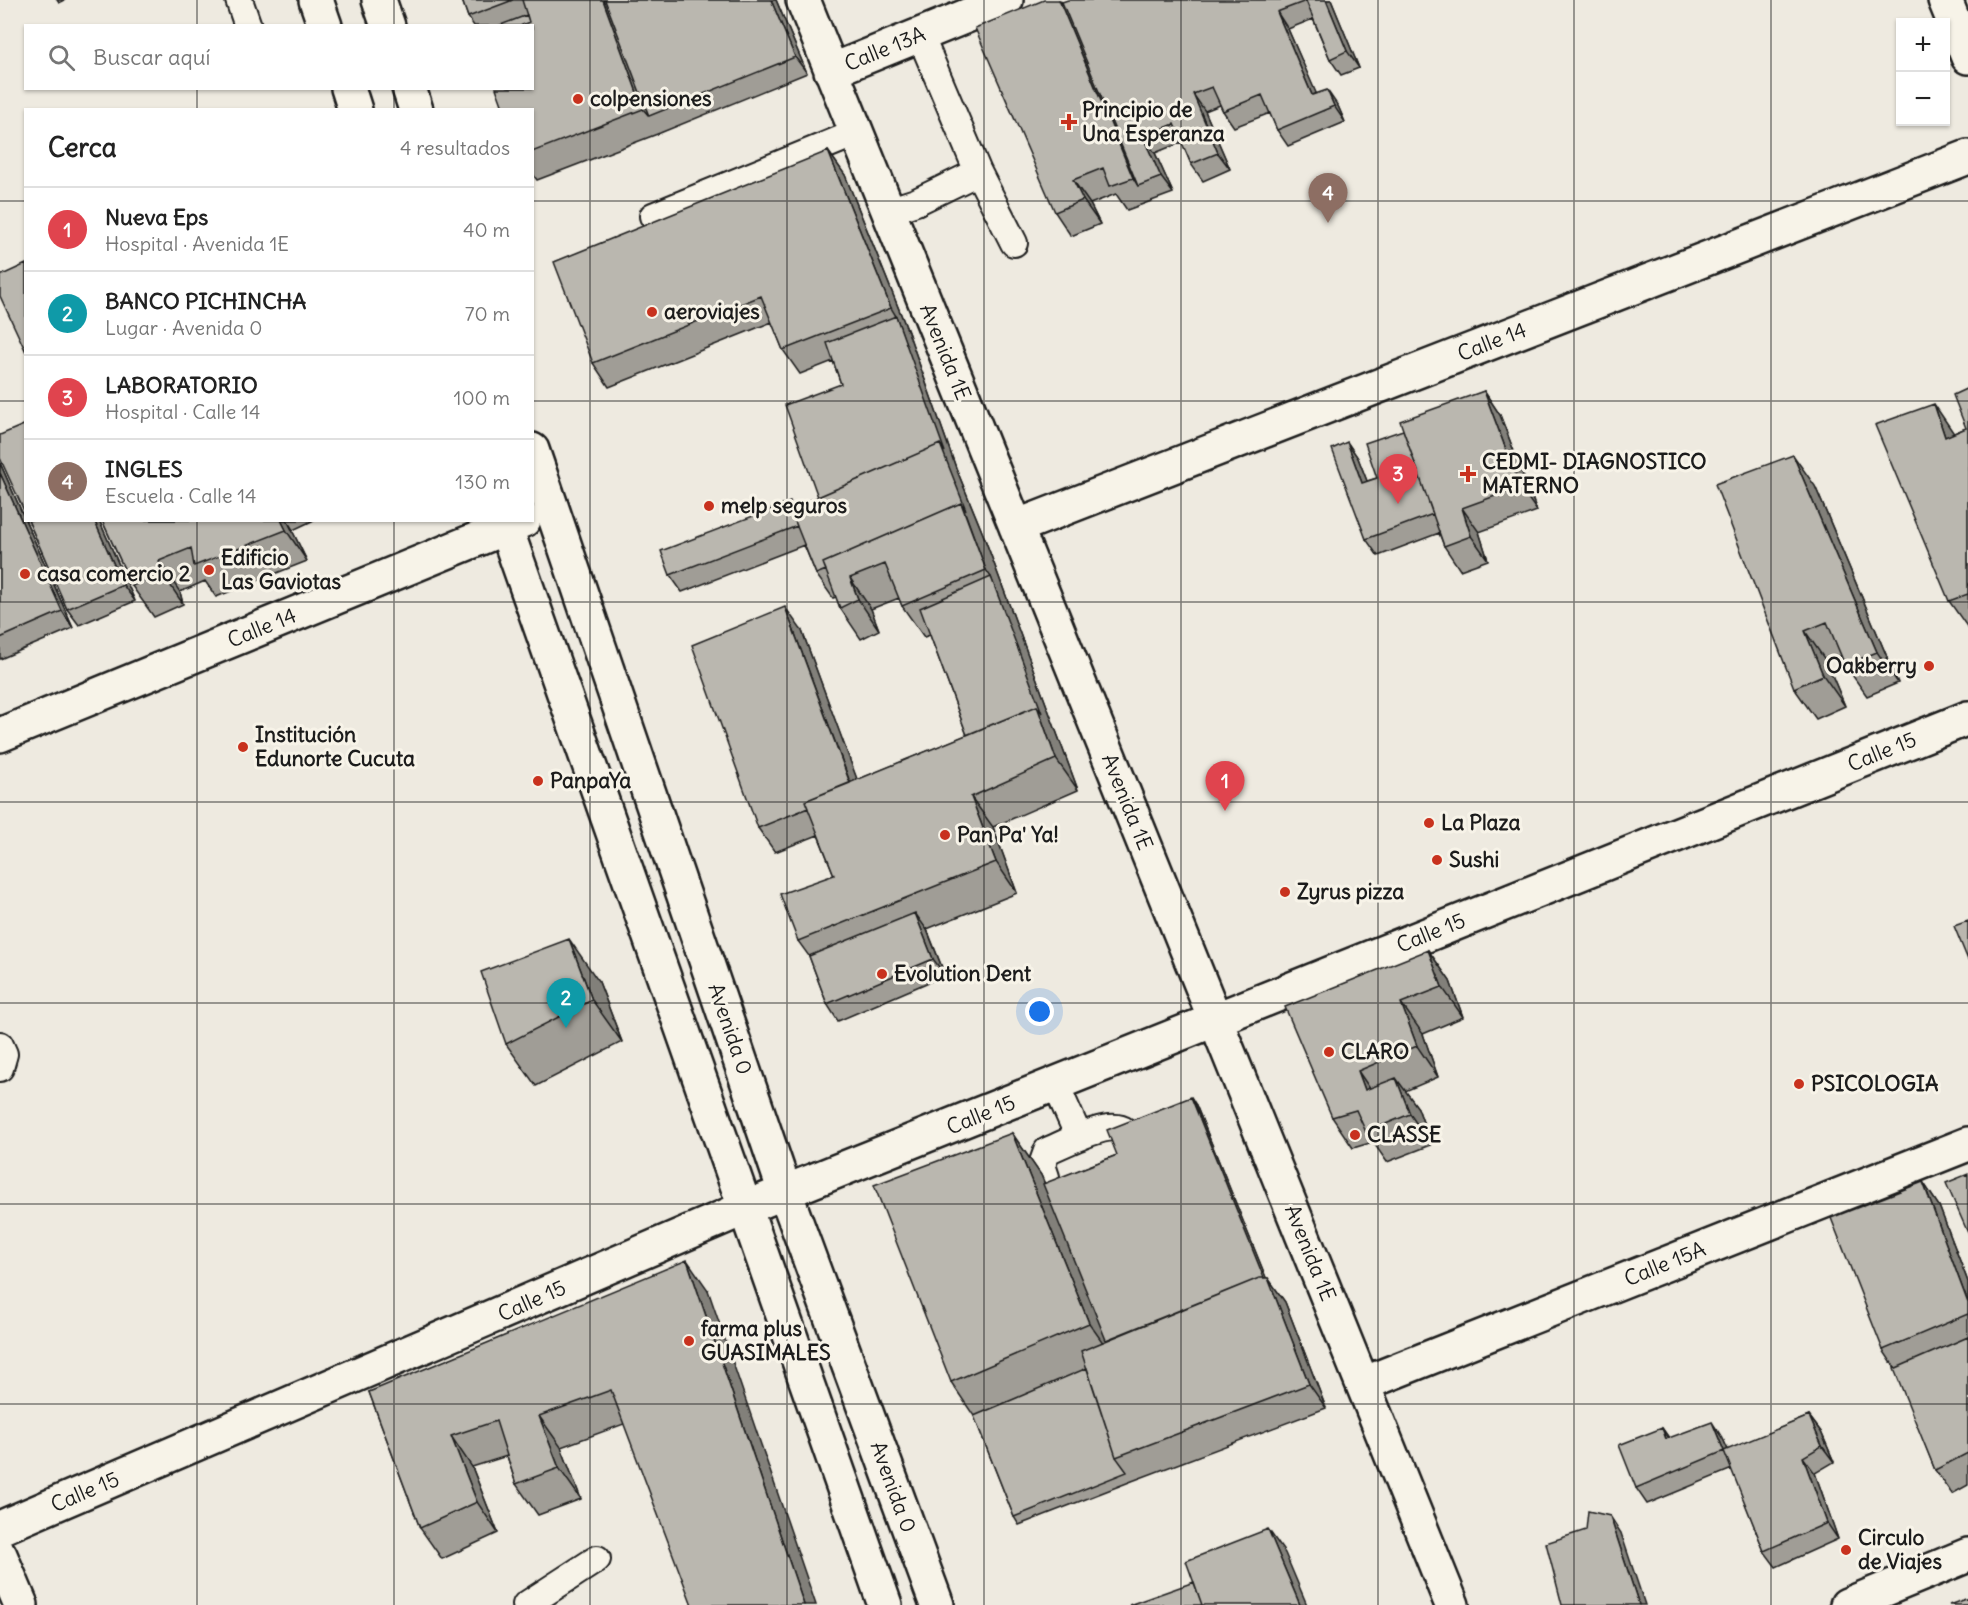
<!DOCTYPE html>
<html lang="es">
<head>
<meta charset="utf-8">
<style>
	body { margin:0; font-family:Delius,sans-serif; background:#f2f2f2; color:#222 }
	.controls { position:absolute; right:18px; top:18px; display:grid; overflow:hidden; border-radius:0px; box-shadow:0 2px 4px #0004 }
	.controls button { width:54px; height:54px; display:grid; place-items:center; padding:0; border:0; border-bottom:2px solid #e0e0e0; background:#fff; color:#222; font:30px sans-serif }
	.you { position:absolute; left:1040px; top:1012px; width:21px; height:21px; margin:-15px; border:4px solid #fff; border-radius:50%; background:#1a73e8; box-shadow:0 0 0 9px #1a73e833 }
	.badge { display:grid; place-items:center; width:39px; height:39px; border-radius:50%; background:#d93025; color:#fff; font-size:20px; font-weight:700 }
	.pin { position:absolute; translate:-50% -50px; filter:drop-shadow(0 2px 3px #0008) }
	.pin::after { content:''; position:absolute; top:32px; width:21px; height:18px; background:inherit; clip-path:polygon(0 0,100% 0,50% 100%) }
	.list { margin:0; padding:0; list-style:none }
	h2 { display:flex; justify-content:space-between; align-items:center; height:78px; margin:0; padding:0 24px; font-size:26px }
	h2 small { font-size:20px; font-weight:400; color:#767676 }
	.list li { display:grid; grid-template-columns:39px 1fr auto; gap:18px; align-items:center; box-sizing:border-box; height:84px; padding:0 24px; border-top:2px solid #e0e0e0 }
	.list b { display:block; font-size:22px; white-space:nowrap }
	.list p { margin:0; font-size:20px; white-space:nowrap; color:#767676 }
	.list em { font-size:20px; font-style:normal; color:#767676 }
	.icon { flex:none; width:33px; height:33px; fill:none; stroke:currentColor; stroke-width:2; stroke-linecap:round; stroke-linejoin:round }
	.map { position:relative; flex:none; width:1968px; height:1605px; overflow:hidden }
	.search { position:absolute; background:#fff; box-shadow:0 2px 4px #0004; left:24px; top:24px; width:510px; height:66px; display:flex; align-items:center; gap:15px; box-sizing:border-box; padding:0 21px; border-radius:0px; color:#767676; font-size:22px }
	.panel { position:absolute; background:#fff; box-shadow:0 2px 4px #0004; left:24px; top:108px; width:510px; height:414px; border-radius:0px }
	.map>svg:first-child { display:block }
</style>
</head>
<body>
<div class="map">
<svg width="1968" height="1605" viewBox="0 0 1968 1605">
	<rect width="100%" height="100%" fill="#eeeae0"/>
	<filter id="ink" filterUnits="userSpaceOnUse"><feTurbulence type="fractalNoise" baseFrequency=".0167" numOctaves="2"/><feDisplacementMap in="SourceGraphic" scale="12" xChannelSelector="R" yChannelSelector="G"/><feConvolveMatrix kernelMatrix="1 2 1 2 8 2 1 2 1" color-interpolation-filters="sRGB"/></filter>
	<g filter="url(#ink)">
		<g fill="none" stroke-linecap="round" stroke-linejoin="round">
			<defs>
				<path id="service" d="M 239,0 L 248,26
					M 920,35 L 978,172 L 1014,243
					M 888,211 L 916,202 L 978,172
					M 653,216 L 856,133
					M 0,1045 L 4,1054 L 0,1068
					M 1056,1085 L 1079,1137
					M 1046,1177 L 1042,1165 L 1047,1151 C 1064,1144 1109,1119 1125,1131 C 1128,1133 1131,1140 1133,1143
					M 526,1605 L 597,1559"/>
				<path id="minor" d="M 803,0 L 1452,1605
					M 1945,0 L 1968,57
					M 831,71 L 1006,0
					M 1016,527 L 1968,157
					M 0,735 L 524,520
					M 1363,1384 L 1968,1144
					M 0,1528 L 745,1208 L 1968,718
					M 1847,1605 L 1968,1555"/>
				<path id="tertiary" d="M 316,0 L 325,26
					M 379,0 L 388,26
					M 348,88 L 355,110
					M 409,88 L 416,110
					M 532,450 L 785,1192 L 937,1605
					M 503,520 L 885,1605
					M 0,1555 L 21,1605"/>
			</defs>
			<use href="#service" stroke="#1c1c1c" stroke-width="30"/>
			<use href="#minor" stroke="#1c1c1c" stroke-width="38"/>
			<use href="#tertiary" stroke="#1c1c1c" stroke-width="38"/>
			<use href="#service" stroke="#f7f3e8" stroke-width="26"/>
			<use href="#minor" stroke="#f7f3e8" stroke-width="33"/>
			<use href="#tertiary" stroke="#f7f3e8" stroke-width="33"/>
		</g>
		<path fill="#a09d96" stroke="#1c1c1c" stroke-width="1.5" d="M 57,0 L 65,0 L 59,3 Z
			M 462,0 L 776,0 L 807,73 L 660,133 L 537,180 L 532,173 L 532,26 L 474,26 L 468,17 Z
			M 1331,0 L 1359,68 L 1341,75 L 1330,59 L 1313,19 L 1288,29 L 1316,94 L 1338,106 L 1345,122 L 1288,146 L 1277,130 L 1270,113 L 1234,127 L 1223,111 L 1220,105 L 1205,111 L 1230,169 L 1203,181 L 1191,164 L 1182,142 L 1155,153 L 1173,193 L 1127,210 L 1116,194 L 1090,204 L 1100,224 L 1071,236 L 1055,212 L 1062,2 Z
			M 828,151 L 845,175 L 908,332 L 956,468 L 983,534 L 1078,790 L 993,827 L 1017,893 L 927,929 L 945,975 L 838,1021 L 827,1004 L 809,956 L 798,941 L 834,875 L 818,835 L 775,852 L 758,828 L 802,631 L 857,780 L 967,735 L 930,635 L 924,637 L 902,606 L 899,598 L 871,609 L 879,630 L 861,639 L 840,608 L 836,597 L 833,598 L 816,574 L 804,545 L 682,592 L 670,575 L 794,507 L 818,497 L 841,384 L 833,361 L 800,374 L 783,350 L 772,322 L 609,387 L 593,363 Z
			M 1968,388 L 1968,628 L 1949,601 L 1954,433 L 1966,428 Z
			M 1484,391 L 1500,415 L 1537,511 L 1479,532 L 1488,560 L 1460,570 L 1444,546 L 1439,533 L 1378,556 L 1366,539 L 1347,442 L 1358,458 L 1367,481 L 1377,478 L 1403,430 Z
			M 0,463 L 73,628 L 0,659 Z
			M 1815,486 L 1898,683 L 1867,696 L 1845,665 L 1841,656 L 1826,661 L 1845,706 L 1816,719 L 1794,688 Z
			M 28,520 L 99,520 L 135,601 L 79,625 L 67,609 Z
			M 102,520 L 314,520 L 293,530 L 288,522 L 307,561 L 216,597 L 205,581 L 180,592 L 183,604 L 154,617 L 132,586 Z
			M 1428,950 L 1450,981 L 1463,1017 L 1423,1034 L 1438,1077 L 1405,1091 L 1418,1108 L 1431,1145 L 1387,1162 L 1373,1142 L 1353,1148 L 1332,1117 Z
			M 599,982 L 622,1042 L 536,1086 L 506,1044 Z
			M 1196,1105 L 1266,1278 L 1268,1278 L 1285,1302 L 1326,1408 L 1132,1481 L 1019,1525 L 1014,1517 L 974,1416 L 951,1382 L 1012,1133 L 1041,1175 L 1045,1184 L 1117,1155 Z
			M 1923,1182 L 1939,1206 L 1968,1282 L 1968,1485 L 1952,1494 L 1935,1470 L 1895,1368 L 1883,1350 Z
			M 708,1290 L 624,1424 L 561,1447 L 581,1499 L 538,1515 L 516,1484 L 507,1456 L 472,1467 L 498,1533 L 442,1559 L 420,1528 L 369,1392 Z
			M 1809,1416 L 1821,1432 L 1834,1462 L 1815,1473 L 1838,1539 L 1776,1567 L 1764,1551 L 1732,1469 L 1647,1504 L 1636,1488 L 1662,1428 L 1669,1438 L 1723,1439 L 1728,1450 Z"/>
		<path fill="#82807a" stroke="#1c1c1c" stroke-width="1.5" d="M 603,0 L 605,0 L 618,18 L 649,116 L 643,109 Z
			M 771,0 L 776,0 L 807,73 L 795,57 Z
			M 1059,0 L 1060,0 L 1073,19 L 1138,186 L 1133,178 Z
			M 1326,0 L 1331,0 L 1359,68 L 1347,51 Z
			M 1277,12 L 1288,29 L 1324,111 L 1312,95 Z
			M 1327,90 L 1338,106 L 1345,122 L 1334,106 Z
			M 1193,94 L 1205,111 L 1230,169 L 1218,153 Z
			M 1143,137 L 1155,153 L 1173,193 L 1161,177 Z
			M 828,151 L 845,175 L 908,332 L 956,468 L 983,534 L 1078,790 L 1056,759 L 991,577 L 986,570 L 940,444 L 896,316 L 891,308 Z
			M 1073,180 L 1090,204 L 1100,224 L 1083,200 Z
			M 1484,391 L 1500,415 L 1537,511 L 1520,487 Z
			M 1934,404 L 1955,435 L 1945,437 Z
			M 1347,442 L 1358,458 L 1374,499 L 1362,483 Z
			M 1793,455 L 1815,486 L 1898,683 L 1877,652 Z
			M 0,463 L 73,628 L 62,611 L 0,473 Z
			M 1462,508 L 1479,532 L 1488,560 L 1471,536 Z
			M 94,520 L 99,520 L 135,601 L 123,585 Z
			M 281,520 L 286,520 L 288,522 L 307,561 L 286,530 Z
			M 159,561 L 180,592 L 183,604 L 162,573 Z
			M 850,578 L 871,609 L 879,630 L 858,599 Z
			M 785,607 L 802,631 L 870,814 L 853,790 Z
			M 1805,631 L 1826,661 L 1845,706 L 1823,675 Z
			M 971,797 L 993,827 L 1017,893 L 996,862 Z
			M 915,913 L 927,930 L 945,975 L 933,959 Z
			M 569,939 L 599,982 L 622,1042 L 592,1000 Z
			M 1428,950 L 1450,981 L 1463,1017 L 1442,987 Z
			M 1401,1003 L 1423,1034 L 1438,1077 L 1417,1046 Z
			M 1358,1071 L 1379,1102 L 1365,1090 Z
			M 1396,1078 L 1418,1108 L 1431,1145 L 1410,1114 Z
			M 1191,1097 L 1196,1105 L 1276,1302 L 1270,1294 Z
			M 1012,1133 L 1041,1175 L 1115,1356 L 1113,1357 L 1089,1323 Z
			M 1923,1182 L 1939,1206 L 1968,1282 L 1968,1303 Z
			M 687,1260 L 708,1290 L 816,1605 L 804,1605 Z
			M 1268,1278 L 1285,1302 L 1326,1408 L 1309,1384 Z
			M 539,1416 L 561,1447 L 581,1499 L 559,1468 Z
			M 1809,1416 L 1821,1432 L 1834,1462 L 1822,1446 Z
			M 1712,1422 L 1723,1439 L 1736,1468 L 1724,1451 Z
			M 1662,1428 L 1673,1444 L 1666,1439 Z
			M 451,1436 L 472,1467 L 498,1533 L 477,1502 Z
			M 1803,1457 L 1815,1473 L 1838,1539 L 1827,1523 Z
			M 1610,1516 L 1621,1533 L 1645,1605 L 1639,1605 Z
			M 1268,1529 L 1285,1553 L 1307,1605 L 1300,1605 Z"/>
		<path fill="#bab7af" stroke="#1c1c1c" stroke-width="1.5" d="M 462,0 L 513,0 L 468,17 Z
			M 522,0 L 603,0 L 643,109 L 532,152 L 532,110 L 504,110 L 496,88 L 532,88 L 532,26 L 520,26 L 529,22 Z
			M 605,0 L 771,0 L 795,57 L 649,116 Z
			M 1044,0 L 1059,0 L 1133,178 L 1110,186 L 1103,168 L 1073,180 L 1083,200 L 1055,212 L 975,28 Z
			M 1068,0 L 1326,0 L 1347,51 L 1330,59 L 1306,1 L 1277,12 L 1312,95 L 1327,90 L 1334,106 L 1277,130 L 1262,95 L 1223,111 L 1212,87 L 1193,94 L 1218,153 L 1191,164 L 1174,124 L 1143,137 L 1161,177 L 1138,186 L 1062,2 Z
			M 527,15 L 529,22 L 520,26 L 498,26 Z
			M 828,151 L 891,308 L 783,350 L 761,296 L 593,363 L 554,262 Z
			M 26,264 L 26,352 L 0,296 L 0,276 Z
			M 896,316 L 945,452 L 940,444 L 818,497 L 785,405 L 841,384 L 827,343 Z
			M 1968,388 L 1968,594 L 1949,601 L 1875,425 L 1934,404 L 1945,437 L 1966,428 L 1953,395 Z
			M 1484,391 L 1520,487 L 1462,508 L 1471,536 L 1444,546 L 1400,421 Z
			M 26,424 L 26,515 L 0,458 L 0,435 Z
			M 1403,430 L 1433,514 L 1366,539 L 1332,449 L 1347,442 L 1362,483 L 1377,478 L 1365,443 Z
			M 940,444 L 966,510 L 961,503 L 823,563 L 826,570 L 816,574 L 790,509 Z
			M 1793,455 L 1877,652 L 1845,665 L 1827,622 L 1805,631 L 1823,675 L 1794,688 L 1715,484 Z
			M 0,473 L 62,611 L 0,638 Z
			M 790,502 L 792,508 L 790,509 L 797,526 L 670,575 L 661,551 Z
			M 961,503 L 986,570 L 902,606 L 885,564 L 850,578 L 858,599 L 840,608 L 823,563 Z
			M 28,520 L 94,520 L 123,585 L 67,609 Z
			M 102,520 L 281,520 L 286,530 L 194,566 L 191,548 L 159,561 L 162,573 L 132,586 Z
			M 991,577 L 1042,713 L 1037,706 L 967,735 L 920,608 Z
			M 785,607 L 850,783 L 805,801 L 808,808 L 758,828 L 692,645 Z
			M 1037,706 L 1056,759 L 971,797 L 996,862 L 798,941 L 780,894 L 834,875 L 805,801 Z
			M 915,913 L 933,959 L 827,1004 L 809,956 Z
			M 1968,921 L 1968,960 L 1954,926 Z
			M 569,939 L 592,1000 L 506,1044 L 481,972 Z
			M 1428,950 L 1442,987 L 1401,1003 L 1417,1046 L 1358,1071 L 1365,1090 L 1396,1078 L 1410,1114 L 1366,1132 L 1356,1110 L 1332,1117 L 1285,1007 Z
			M 1191,1097 L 1264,1278 L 1259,1278 L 1106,1340 L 1043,1184 L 1117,1155 L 1107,1130 Z
			M 1012,1133 L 1089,1323 L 951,1382 L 874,1185 Z
			M 1968,1174 L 1968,1233 L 1946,1183 Z
			M 1923,1182 L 1968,1303 L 1968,1314 L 1883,1350 L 1831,1218 Z
			M 687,1260 L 804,1605 L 692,1605 L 611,1390 L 539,1416 L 559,1468 L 516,1484 L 496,1421 L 451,1436 L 477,1502 L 420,1528 L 369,1392 Z
			M 1259,1278 L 1268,1278 L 1309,1384 L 1116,1457 L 1081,1351 Z
			M 1968,1337 L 1968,1453 L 1935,1470 L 1894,1369 Z
			M 1087,1368 L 1116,1457 L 1127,1472 L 1014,1517 L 974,1416 Z
			M 1809,1416 L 1822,1446 L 1803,1457 L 1827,1523 L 1764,1551 L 1724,1451 L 1636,1488 L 1619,1445 L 1662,1428 L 1666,1439 L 1712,1422 L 1724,1451 Z
			M 1588,1511 L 1610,1516 L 1639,1605 L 1562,1605 L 1546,1543 L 1586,1530 Z
			M 1268,1529 L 1300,1605 L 1202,1605 L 1186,1561 Z
			M 1194,1582 L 1202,1605 L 1129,1605 Z
			M 1968,1598 L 1968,1605 L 1949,1605 Z"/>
	</g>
	<path fill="none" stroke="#1c1c1c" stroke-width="1.5" stroke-opacity="0.55" d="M 197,0 L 197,26M 394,0 L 394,26M 590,0 L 590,1605M 787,0 L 787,1605M 984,0 L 984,1605M 1181,0 L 1181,1605M 1378,0 L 1378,1605M 1574,0 L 1574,1605M 1771,0 L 1771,1605M 197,88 L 197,110M 394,88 L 394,110M 0,201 L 26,201M 532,201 L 1968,201M 0,401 L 26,401M 532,401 L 1968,401M 197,520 L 197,1605M 394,520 L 394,1605M 0,602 L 1968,602M 0,802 L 1968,802M 0,1003 L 1968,1003M 0,1204 L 1968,1204M 0,1404 L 1968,1404"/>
	<g fill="#c8321e" stroke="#f7f3e8" stroke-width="2">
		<circle cx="578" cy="99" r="6"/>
		<path d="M1066 113h6v6h6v6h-6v6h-6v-6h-6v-6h6z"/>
		<circle cx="652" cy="312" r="6"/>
		<path d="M1465 465h6v6h6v6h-6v6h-6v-6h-6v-6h6z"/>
		<circle cx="709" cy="506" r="6"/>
		<circle cx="209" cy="570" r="6"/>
		<circle cx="25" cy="574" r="6"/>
		<circle cx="1929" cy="666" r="6"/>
		<circle cx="243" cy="747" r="6"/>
		<circle cx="538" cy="781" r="6"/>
		<circle cx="1429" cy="823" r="6"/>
		<circle cx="945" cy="835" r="6"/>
		<circle cx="1437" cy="860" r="6"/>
		<circle cx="1285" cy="892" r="6"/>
		<circle cx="882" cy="974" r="6"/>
		<circle cx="1329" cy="1052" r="6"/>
		<circle cx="1799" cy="1084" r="6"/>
		<circle cx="1355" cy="1135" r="6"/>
		<circle cx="689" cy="1341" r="6"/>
		<circle cx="1846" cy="1550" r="6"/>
	</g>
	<g text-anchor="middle" stroke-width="6" stroke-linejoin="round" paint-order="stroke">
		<g font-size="21" fill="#1c1c1c" stroke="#f7f3e8">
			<text transform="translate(885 49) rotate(-22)" y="7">Calle 13A</text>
			<text transform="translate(1492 342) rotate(-21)" y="7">Calle 14</text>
			<text transform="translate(945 352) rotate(68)" y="7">Avenida 1E</text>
			<text transform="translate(262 628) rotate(-22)" y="7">Calle 14</text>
			<text transform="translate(1882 752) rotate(-22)" y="7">Calle 15</text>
			<text transform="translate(1127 802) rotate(68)" y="7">Avenida 1E</text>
			<text transform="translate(1431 933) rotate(-22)" y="7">Calle 15</text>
			<text transform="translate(730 1029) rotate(71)" y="7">Avenida 0</text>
			<text transform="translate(981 1115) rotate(-22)" y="7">Calle 15</text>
			<text transform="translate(1310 1253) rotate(68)" y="7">Avenida 1E</text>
			<text transform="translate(1665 1264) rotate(-22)" y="7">Calle 15A</text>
			<text transform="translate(532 1301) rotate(-24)" y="7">Calle 15</text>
			<text transform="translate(893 1487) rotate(70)" y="7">Avenida 0</text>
			<text transform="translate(85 1492) rotate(-23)" y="7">Calle 15</text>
		</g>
		<g font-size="21" font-weight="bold" fill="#1c1c1c" stroke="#f7f3e8" text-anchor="start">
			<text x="590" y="106">colpensiones</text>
			<text x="1082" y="117">Principio de<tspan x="1082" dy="24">Una Esperanza</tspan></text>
			<text x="664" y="319">aeroviajes</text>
			<text x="1482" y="469">CEDMI- DIAGNOSTICO<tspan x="1482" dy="24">MATERNO</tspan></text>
			<text x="721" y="513">melp seguros</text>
			<text x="221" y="565">Edificio<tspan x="221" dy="24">Las Gaviotas</tspan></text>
			<text x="37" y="581">casa comercio 2</text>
			<text x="1917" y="673" text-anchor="end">Oakberry</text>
			<text x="255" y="742">Institución<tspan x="255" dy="24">Edunorte Cucuta</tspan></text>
			<text x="550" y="788">PanpaYa</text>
			<text x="1441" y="830">La Plaza</text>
			<text x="957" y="842">Pan Pa' Ya!</text>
			<text x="1449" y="867">Sushi</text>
			<text x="1297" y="899">Zyrus pizza</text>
			<text x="894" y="981">Evolution Dent</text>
			<text x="1341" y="1059">CLARO</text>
			<text x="1811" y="1091">PSICOLOGIA</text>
			<text x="1367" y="1142">CLASSE</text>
			<text x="701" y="1336">farma plus<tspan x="701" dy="24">GUASIMALES</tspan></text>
			<text x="1858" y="1545">Circulo<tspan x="1858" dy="24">de Viajes</tspan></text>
		</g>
	</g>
</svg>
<div class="controls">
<button>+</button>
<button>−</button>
</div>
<div class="you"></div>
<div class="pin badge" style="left:1225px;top:811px;background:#e0444e">1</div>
<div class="pin badge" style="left:566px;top:1028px;background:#0f9aa8">2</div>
<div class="pin badge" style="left:1398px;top:504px;background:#e0444e">3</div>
<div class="pin badge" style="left:1328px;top:223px;background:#8d6e63">4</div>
<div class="search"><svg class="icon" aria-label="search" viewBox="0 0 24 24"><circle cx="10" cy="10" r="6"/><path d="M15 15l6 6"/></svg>Buscar aquí</div>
<section class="panel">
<h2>Cerca<small>4 resultados</small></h2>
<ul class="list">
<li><span class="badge" style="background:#e0444e">1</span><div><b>Nueva Eps</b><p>Hospital · Avenida 1E</p></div><em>40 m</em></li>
<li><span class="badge" style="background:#0f9aa8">2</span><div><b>BANCO PICHINCHA</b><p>Lugar · Avenida 0</p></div><em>70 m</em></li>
<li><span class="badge" style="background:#e0444e">3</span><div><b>LABORATORIO</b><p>Hospital · Calle 14</p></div><em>100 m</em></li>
<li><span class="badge" style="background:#8d6e63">4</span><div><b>INGLES</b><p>Escuela · Calle 14</p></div><em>130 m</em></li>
</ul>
</section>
</div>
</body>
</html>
